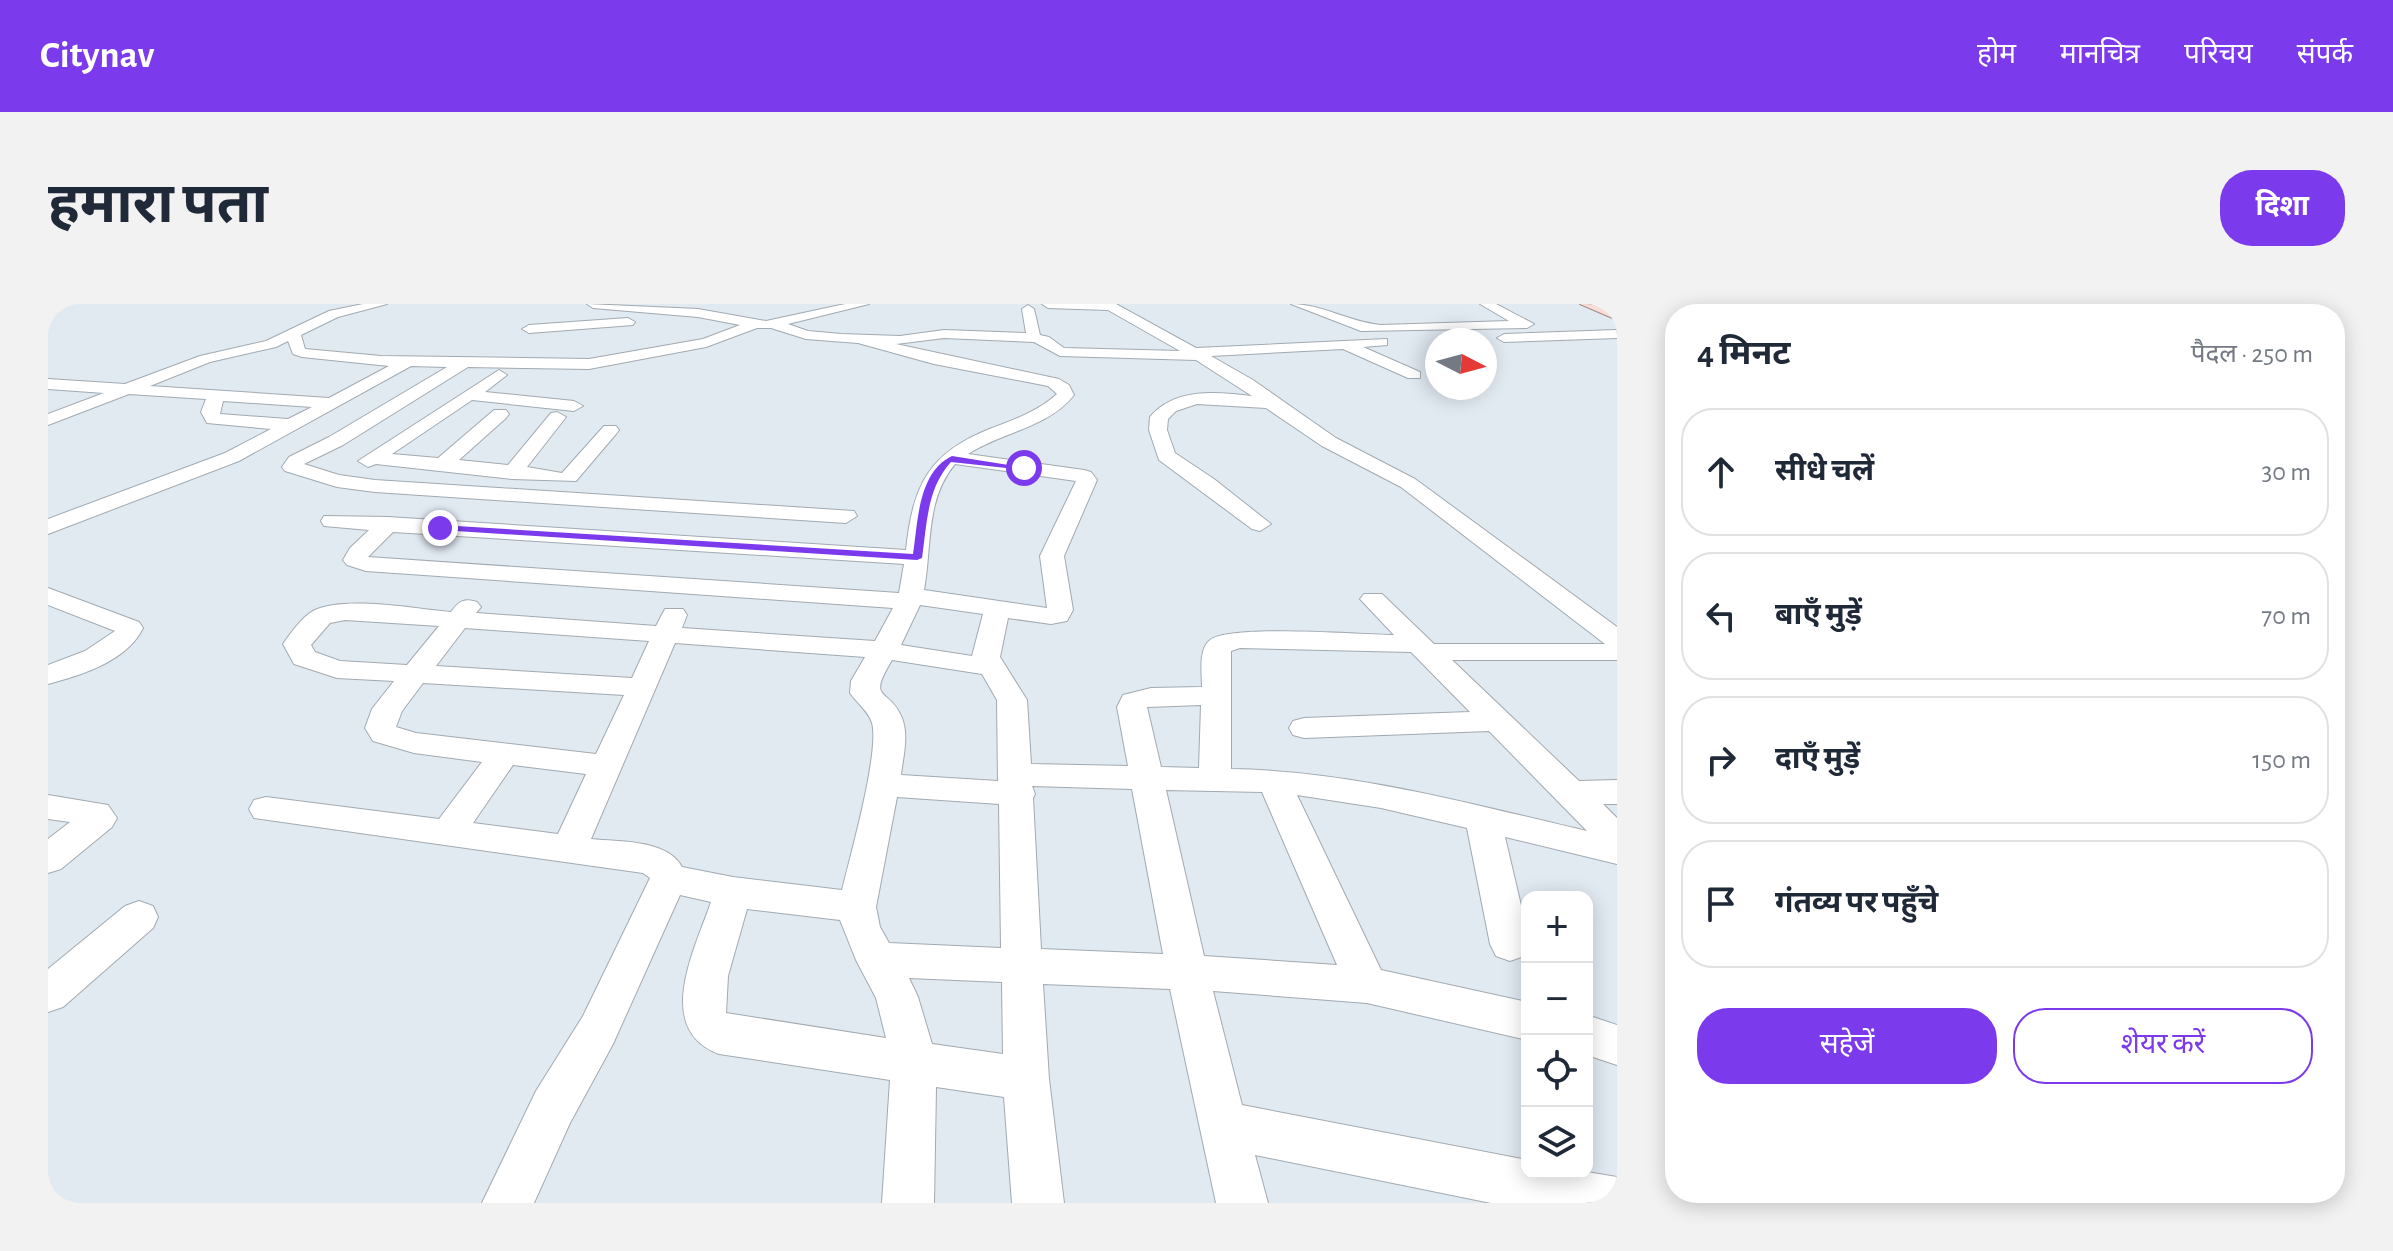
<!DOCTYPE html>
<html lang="hi">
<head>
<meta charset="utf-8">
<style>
	body { margin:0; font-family:"Alegreya Sans","Noto Sans Devanagari",sans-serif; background:#f2f2f3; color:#1f2937 }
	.controls { position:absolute; right:24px; bottom:24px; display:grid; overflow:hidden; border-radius:16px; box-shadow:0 4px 20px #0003 }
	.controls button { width:72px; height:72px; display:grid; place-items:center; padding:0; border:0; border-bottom:2px solid #e0e1e3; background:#fff; color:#1f2937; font:40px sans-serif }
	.compass { position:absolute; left:1377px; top:24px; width:72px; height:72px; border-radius:50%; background:#fff; box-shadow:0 4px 20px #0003; rotate:96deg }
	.stop { position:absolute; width:24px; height:24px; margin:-18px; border:6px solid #7c3aed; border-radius:50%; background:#fff }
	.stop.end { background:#7c3aed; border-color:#fff; box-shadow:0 2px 8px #0008 }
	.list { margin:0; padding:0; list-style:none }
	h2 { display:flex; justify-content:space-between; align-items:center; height:104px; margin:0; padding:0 32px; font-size:34px }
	h2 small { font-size:26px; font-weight:400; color:#747a83 }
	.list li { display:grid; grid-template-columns:52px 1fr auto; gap:24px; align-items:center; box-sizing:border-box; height:128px; margin:0 16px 16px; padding:0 16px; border:2px solid #e0e1e3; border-radius:32px }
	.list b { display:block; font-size:30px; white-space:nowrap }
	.list em { font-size:26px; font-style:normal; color:#747a83 }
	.actions { display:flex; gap:16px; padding:24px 32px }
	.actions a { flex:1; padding:18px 0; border:2px solid #7c3aed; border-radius:32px; text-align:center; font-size:28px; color:#7c3aed }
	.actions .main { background:#7c3aed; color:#fff }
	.icon { flex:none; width:44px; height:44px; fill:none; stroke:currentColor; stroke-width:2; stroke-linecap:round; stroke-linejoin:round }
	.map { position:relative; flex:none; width:1569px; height:899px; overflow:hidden; border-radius:32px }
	header { display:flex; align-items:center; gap:48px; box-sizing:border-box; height:112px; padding:0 40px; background:#7c3aed; color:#fff }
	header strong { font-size:38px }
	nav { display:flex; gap:44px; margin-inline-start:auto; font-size:28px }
	.intro { display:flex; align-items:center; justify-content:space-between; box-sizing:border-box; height:192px; padding:0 48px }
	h1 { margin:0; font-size:56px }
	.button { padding:20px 36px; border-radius:32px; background:#7c3aed; color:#fff; font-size:28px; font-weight:700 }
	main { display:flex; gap:48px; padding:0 48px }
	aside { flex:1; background:#fff; border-radius:32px; box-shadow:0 4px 20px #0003 }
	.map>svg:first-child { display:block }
</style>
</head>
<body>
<header>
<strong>Citynav</strong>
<nav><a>होम</a><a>मानचित्र</a><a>परिचय</a><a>संपर्क</a></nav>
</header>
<div class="intro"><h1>हमारा पता</h1><a class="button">दिशा</a></div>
<main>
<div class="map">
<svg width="1569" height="899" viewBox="0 0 1569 899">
	<rect width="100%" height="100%" fill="#e1e9f1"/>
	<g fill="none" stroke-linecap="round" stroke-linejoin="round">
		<defs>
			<path id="minor" d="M 315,0 L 339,0 L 290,13 L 253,31 L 257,45 L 333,52 L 541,55 L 655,35 L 692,21 L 650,13 L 545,4 L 539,0 L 650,5 L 718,17 L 797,0 L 821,0 L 740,20 L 760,27 L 793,30 L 852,32 L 896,26 L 978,29 L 974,5 L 980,1 L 986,5 L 992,31 L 1001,33 L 1016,44 L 1132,47 L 1060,6 L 1000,4 L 994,0 L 1068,0 L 1148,44 L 1339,35 L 1339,41 L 1315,43 L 1372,68 L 1372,74 L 1360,74 L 1295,45 L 1163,52 L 1205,76 L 1288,134 L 1367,175 L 1569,323 L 1569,356 L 1404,356 L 1531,477 L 1569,476 L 1569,500 L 1555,500 L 1569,514 L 1569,560 L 1457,533 L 1479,627 L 1476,652 L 1462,657 L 1448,652 L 1442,640 L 1419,524 L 1333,504 L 1249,491 L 1333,666 L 1479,698 L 1479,736 L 1319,699 L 1165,687 L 1194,801 L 1479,856 L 1479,869 L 1539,868 L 1569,873 L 1569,899 L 1443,899 L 1207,851 L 1220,899 L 1168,899 L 1122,685 L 995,680 L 1001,775 L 1016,899 L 964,899 L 956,793 L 888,783 L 886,899 L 834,899 L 842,776 L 671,750 C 605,725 647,645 663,598 L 632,591 L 565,740 L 522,819 L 486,899 L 434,899 L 488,787 L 535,712 L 602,574 L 595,569 L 206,514 L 201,505 L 206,496 L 218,493 L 391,515 L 434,458 L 366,449 L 325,437 L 317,424 L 324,405 L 346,377 L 289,374 L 246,360 L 235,340 C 242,330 254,313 265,307 C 295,291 368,305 403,308 C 411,297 416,294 429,298 L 433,303 L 428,309 L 608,322 L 617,305 L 635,305 L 639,311 L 634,324 L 827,337 L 845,304 L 318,267 L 299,261 L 295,256 L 302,244 L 321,226 L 276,222 L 273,217 L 276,212 L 340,213 L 858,246 C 865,181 880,149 944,124 C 968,115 990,107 1009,90 L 1000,82 L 886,60 L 810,39 L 758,35 L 723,24 L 709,24 L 658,43 L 541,65 L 420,63 L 295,141 L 256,160 L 291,171 L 327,176 L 806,207 L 809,212 L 798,219 L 327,188 L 289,183 L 237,167 L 234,163 L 241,153 L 281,133 L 399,63 L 363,62 L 191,157 L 0,230 L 0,215 L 177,149 L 223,125 L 159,119 L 153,108 L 158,95 L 81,90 L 0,121 L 0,110 L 56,89 L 0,85 L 0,75 L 77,80 L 152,52 L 218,37 L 281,7 ZM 896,34 L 986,38 L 1012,52 L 1148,56 L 1204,92 C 1170,88 1127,83 1102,113 L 1101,126 L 1111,156 L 1204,225 L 1212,227 L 1223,220 L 1166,175 L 1127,149 L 1119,126 L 1120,115 L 1128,107 L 1149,100 L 1218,104 L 1274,142 L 1353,183 L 1557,340 L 1386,340 L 1334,290 L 1316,290 L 1312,295 L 1346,331 C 1314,331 1183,320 1162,336 C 1150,345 1154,370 1154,383 L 1103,384 L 1075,391 L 1069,403 L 1080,462 L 983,460 L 979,396 L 952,353 L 960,314 L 1003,320 L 1019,317 L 1025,306 L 1016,252 L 1049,176 L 1043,168 L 1036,166 L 920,150 C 954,128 1000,124 1026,91 L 1021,81 L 1011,75 L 848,40 ZM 240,37 L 245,50 L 254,53 L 341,62 L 281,94 L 102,82 L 162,58 L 228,43 ZM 175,97 L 264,103 L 240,115 L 172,110 ZM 907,160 L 1028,177 L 992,252 L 999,304 L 876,286 C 884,243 877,196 907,160 ZM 345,228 L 856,260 L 851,289 L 320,253 ZM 872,301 L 935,310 L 924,352 L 853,341 ZM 297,316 L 391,322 L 359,361 L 292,357 L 267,348 L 263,341 L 282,319 ZM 417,324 L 601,337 L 584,374 L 388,362 ZM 627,339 L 817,353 L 803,377 L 802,389 C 809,399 821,408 824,419 C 832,447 802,553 794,586 L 685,573 L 634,563 C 619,535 571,538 543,535 ZM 1192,344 L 1363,348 L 1422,408 L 1256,414 L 1245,417 L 1241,424 L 1245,431 L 1256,434 L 1441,427 L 1539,527 C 1422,500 1305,467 1183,465 L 1183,347 ZM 844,356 L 934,370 L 949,396 L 950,477 L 853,471 C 855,453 861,432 854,414 C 841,382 818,399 844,356 ZM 375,379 L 576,391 L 548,450 L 368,429 L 348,423 L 354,407 ZM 1153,401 L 1151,464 L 1113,463 L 1099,403 ZM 465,461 L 538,470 L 510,530 L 425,519 ZM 984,482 L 1084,485 L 1115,650 L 993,645 L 985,494 L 987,490 ZM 1118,486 L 1214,488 L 1289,661 L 1156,652 ZM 849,493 L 951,500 L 953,644 L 841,639 L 832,623 L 828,603 ZM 699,605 L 792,616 L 808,656 L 828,694 L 838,734 L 678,709 L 680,672 ZM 861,674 L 954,678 L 955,750 L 884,740 L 870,693 Z
				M 1243,0 C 1274,0 1301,18 1333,21 L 1461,17 L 1432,0 L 1448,0 L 1486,20 L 1479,24 L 1313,27 Z
				M 580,14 L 587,18 L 585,21 L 481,29 L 474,25 L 481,21 Z
				M 1569,26 L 1569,34 L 1456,38 L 1449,34 L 1456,30 Z
				M 451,66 L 459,71 L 437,88 L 526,97 L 535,102 L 526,107 L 424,96 L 344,150 L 390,154 L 446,106 L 458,106 L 461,110 L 458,114 L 411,156 L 460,161 L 503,109 L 509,108 L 518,113 L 479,163 L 514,169 L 556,122 L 568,122 L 571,126 L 568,130 L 528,177 L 464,175 L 328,160 L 320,163 L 310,157 Z
				M 0,284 L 91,318 L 95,324 C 79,357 34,371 0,380 L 0,361 L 37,347 L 67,327 L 0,301 Z
				M 0,491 L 60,501 L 69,514 L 64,523 L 13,565 L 0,569 L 0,535 L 22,518 L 0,515 Z
				M 91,597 L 105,602 L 110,613 L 105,624 L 15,703 L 0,708 L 0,665 L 77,602 Z
				M 1539,711 L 1569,721 L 1569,761 L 1539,751 Z"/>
			<path id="major" d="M 1532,0 L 1555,0 L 1569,5 L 1569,16 Z"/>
		</defs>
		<use href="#minor" stroke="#a2aab1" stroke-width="2"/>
		<use href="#major" stroke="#a68a85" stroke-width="2"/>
		<use href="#minor" fill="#fff" fill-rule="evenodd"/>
		<use href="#major" fill="#f8dcd7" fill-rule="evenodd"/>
	</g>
	<path fill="#7c3aed" d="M 904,152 L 980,164 L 976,166 L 903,158 C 879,184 879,219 874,254 L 869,256 L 392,226 L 388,224 L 392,221 L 865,250 C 870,218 870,168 904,152 Z"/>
</svg>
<div class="controls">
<button>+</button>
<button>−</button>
<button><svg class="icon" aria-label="locate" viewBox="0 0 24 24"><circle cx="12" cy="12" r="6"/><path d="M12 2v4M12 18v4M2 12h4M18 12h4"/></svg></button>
<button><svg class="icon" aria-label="layers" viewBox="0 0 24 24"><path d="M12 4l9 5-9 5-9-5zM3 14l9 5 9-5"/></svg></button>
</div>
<svg class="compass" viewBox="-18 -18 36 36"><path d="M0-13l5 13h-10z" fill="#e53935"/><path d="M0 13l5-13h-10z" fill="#747a83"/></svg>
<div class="stop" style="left:976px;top:164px"></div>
<div class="stop end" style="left:392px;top:224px"></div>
</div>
<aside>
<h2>4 मिनट<small>पैदल · 250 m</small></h2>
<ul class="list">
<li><svg class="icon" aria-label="ahead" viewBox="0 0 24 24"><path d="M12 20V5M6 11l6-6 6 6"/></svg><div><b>सीधे चलें</b></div><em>30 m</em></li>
<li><svg class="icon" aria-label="left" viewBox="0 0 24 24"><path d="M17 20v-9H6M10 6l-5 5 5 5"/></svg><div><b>बाएँ मुड़ें</b></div><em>70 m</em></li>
<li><svg class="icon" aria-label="right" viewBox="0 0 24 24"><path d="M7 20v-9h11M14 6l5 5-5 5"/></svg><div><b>दाएँ मुड़ें</b></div><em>150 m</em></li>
<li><svg class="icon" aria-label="arrive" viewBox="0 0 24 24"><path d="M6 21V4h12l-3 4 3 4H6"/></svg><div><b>गंतव्य पर पहुँचे</b></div></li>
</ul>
<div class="actions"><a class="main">सहेजें</a><a>शेयर करें</a></div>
</aside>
</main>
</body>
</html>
